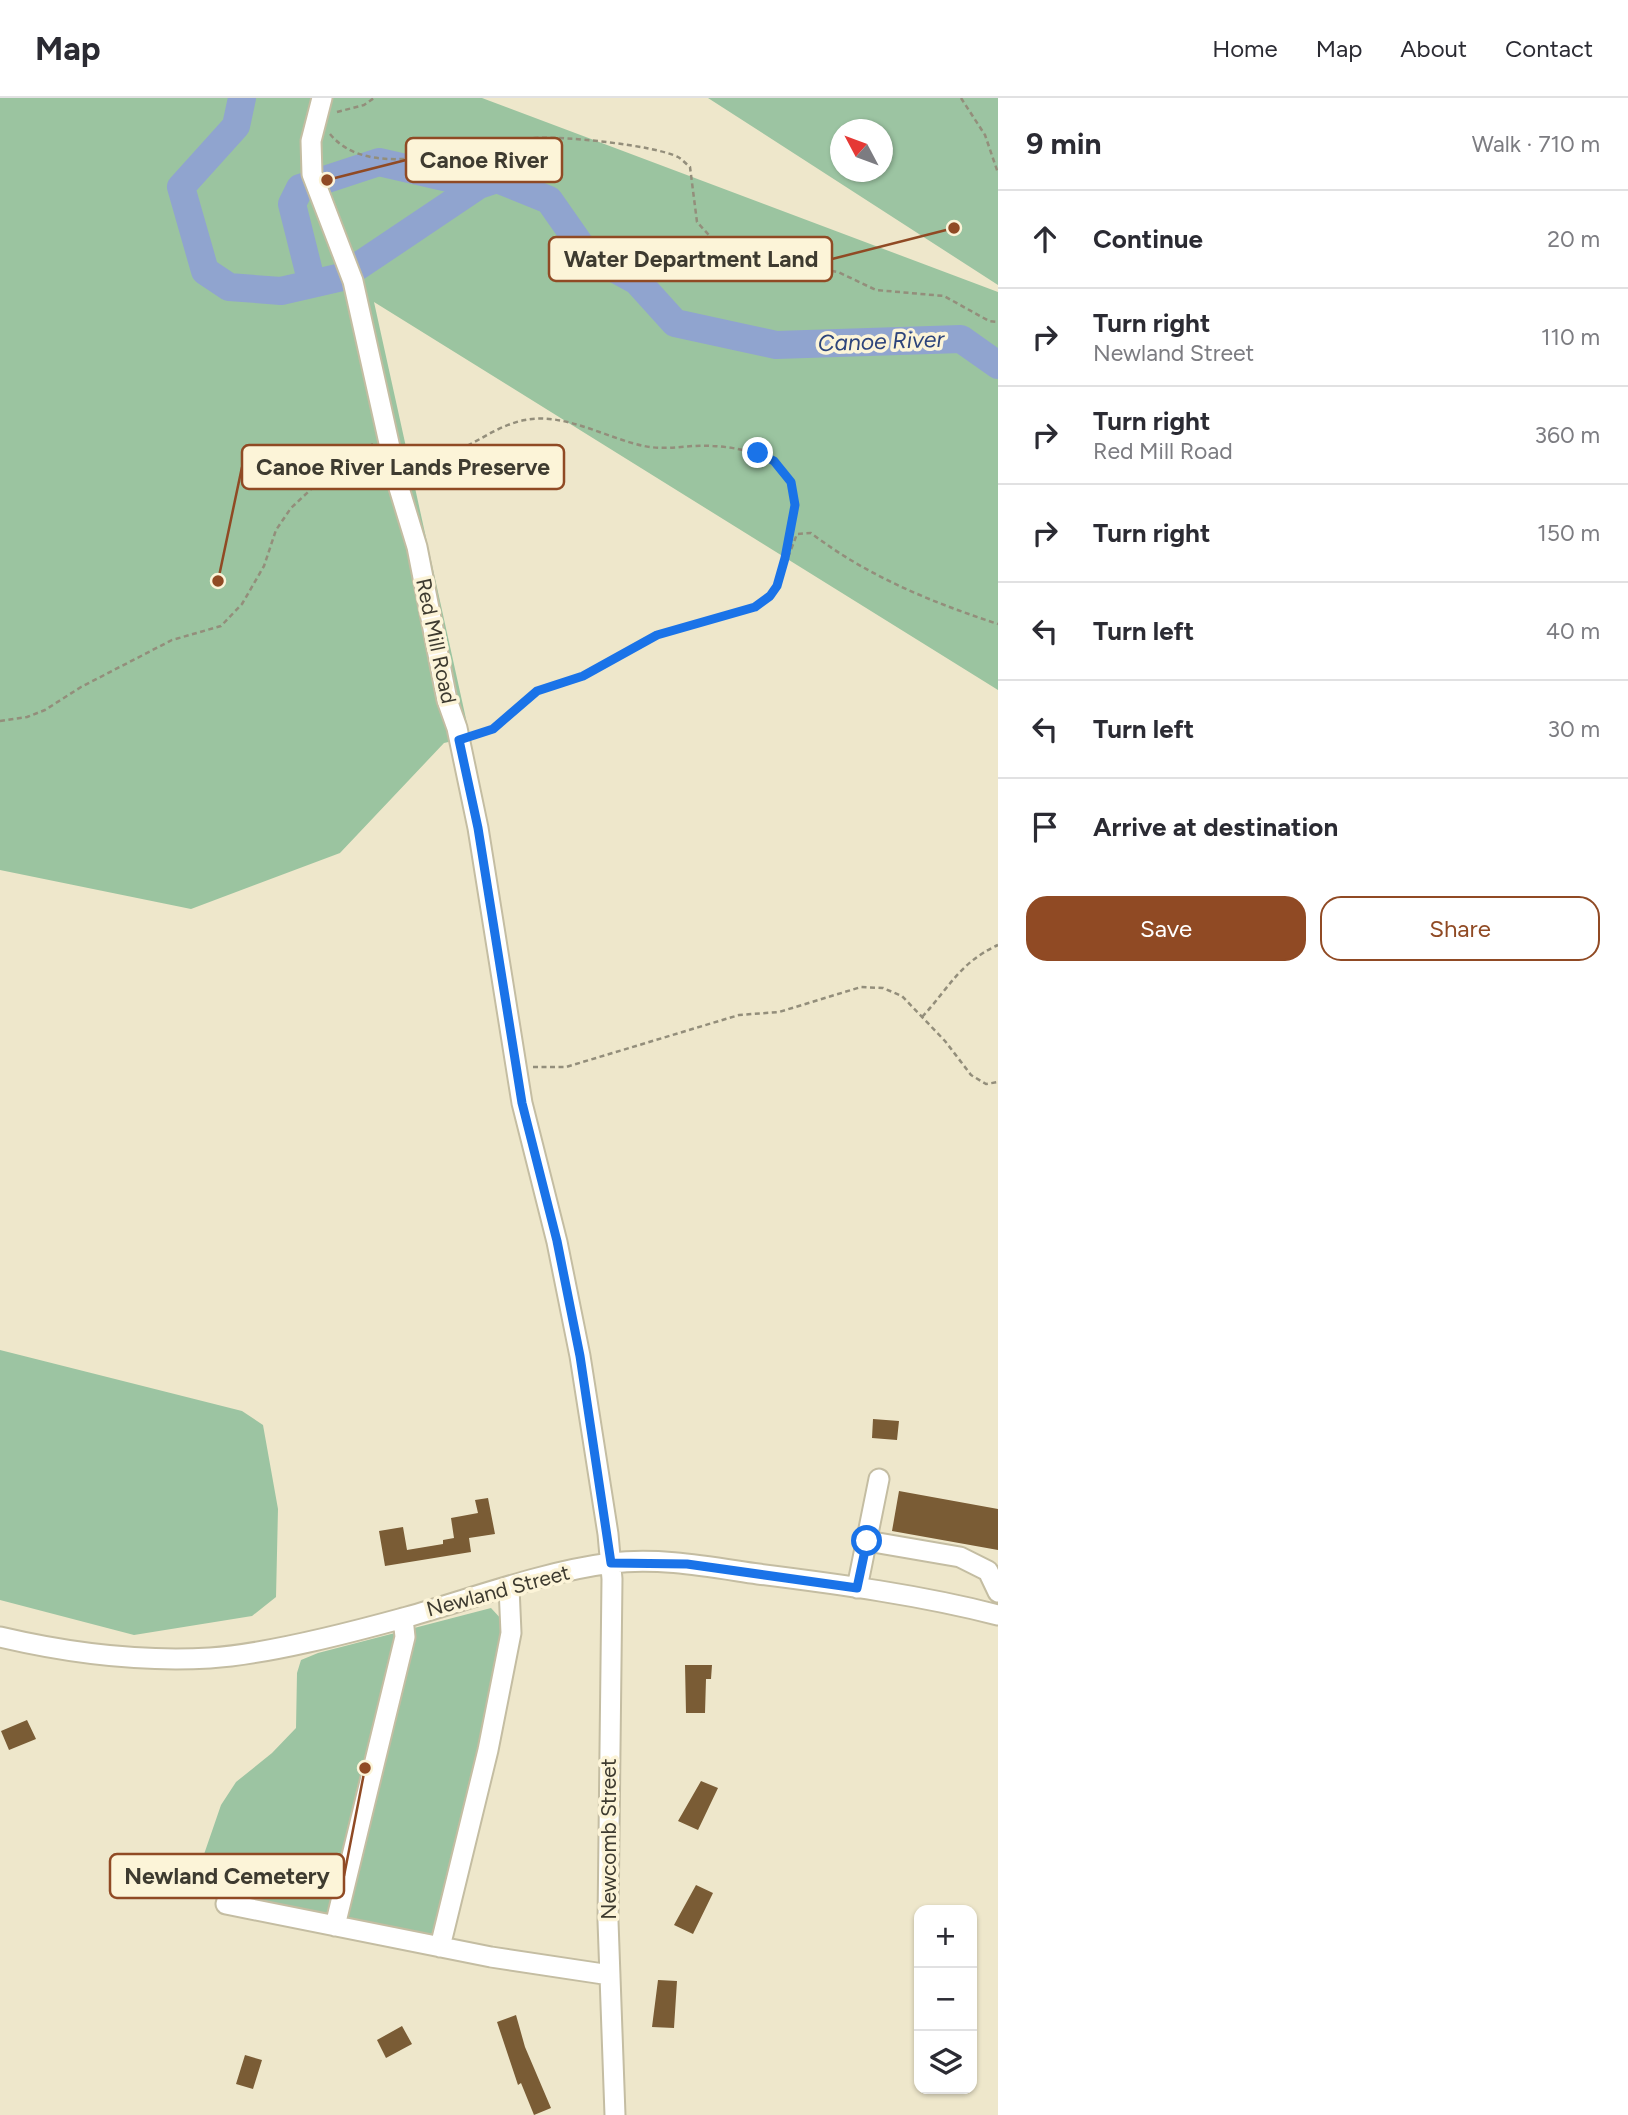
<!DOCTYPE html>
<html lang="en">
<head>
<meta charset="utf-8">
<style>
	body { margin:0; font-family:Figtree,sans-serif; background:#f2f2f3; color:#2b2b33 }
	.controls { position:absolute; right:21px; bottom:21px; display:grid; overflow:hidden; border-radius:14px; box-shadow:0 2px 5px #0004 }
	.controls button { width:63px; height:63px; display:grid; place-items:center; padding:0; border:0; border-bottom:2px solid #e1e1e2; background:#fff; color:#2b2b33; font:35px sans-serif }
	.compass { position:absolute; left:830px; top:21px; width:63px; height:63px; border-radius:50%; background:#fff; box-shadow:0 2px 5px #0004; rotate:311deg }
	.stop { position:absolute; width:21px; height:21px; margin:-16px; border:5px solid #1a73e8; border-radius:50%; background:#fff }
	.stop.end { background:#1a73e8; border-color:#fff; box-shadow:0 2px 7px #0008 }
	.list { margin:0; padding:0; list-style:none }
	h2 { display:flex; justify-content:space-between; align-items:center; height:91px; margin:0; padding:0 28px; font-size:30px }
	h2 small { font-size:23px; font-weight:400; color:#7c7c81 }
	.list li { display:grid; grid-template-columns:46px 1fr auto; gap:21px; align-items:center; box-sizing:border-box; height:98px; padding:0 28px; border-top:2px solid #e1e1e2 }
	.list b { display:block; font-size:26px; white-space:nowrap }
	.list p { margin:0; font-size:23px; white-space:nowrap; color:#7c7c81 }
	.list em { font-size:23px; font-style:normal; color:#7c7c81 }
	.actions { display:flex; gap:14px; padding:21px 28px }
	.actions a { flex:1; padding:16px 0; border:2px solid #904a24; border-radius:21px; text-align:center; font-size:24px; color:#904a24 }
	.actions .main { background:#904a24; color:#fff }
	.icon { flex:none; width:38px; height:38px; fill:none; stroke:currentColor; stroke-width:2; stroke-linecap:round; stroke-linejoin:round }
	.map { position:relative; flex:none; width:998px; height:2017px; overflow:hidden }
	header { display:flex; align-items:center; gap:42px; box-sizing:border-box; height:98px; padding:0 35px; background:#fff; border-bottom:2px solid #e1e1e2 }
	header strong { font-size:33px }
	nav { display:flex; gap:38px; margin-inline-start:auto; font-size:24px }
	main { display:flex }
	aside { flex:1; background:#fff }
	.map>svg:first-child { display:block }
</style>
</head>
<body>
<header>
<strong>Map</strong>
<nav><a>Home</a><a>Map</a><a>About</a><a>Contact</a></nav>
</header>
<main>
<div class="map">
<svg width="998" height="2017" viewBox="0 0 998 2017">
	<rect width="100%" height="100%" fill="#eee7cb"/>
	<path fill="#9cc4a2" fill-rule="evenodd" d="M 708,0 L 998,0 L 998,187 ZM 841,32 L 883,32 L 883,74 L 841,74 Z
		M 0,1252 L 242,1313 L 263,1327 L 278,1411 L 276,1499 L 252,1518 L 134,1537 L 0,1502 Z
		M 491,1510 L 503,1523 L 468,1705 L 437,1834 L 412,1842 L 251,1804 L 231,1788 L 208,1784 L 201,1765 L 221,1707 L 236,1684 L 272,1655 L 296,1630 L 297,1575 L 301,1562 L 318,1555 Z"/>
	<path fill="#9bc4a0" d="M 0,0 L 482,0 L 998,194 L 998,592 L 374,204 L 470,639 L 444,645 L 340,755 L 191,811 L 0,772 Z"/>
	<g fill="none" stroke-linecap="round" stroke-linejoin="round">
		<path stroke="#90a4cf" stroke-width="28" d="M 242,0 L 236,28 L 181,89 L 205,173 L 229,189 L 281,193 L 342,179 L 479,87 L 497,81 L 549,102 L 586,155 L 637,183 L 675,225 L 776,247 L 961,241 L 998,267
			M 312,186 L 292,106 L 300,90 L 379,64 L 479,87"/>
	</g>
	<path fill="#7a5c35" d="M 873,1321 L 899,1323 L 897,1342 L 872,1340 Z
		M 899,1393 L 998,1411 L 998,1452 L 892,1433 Z
		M 488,1400 L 495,1436 L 469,1440 L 471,1454 L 385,1468 L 379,1433 L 403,1429 L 407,1452 L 443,1446 L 443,1442 L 454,1440 L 451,1420 L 478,1415 L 475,1402 Z
		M 685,1567 L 712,1567 L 711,1581 L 706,1581 L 705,1615 L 686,1615 Z
		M 27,1622 L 36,1641 L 9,1652 L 1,1633 Z
		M 701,1683 L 718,1690 L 698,1732 L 678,1723 Z
		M 696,1787 L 713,1795 L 693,1836 L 674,1827 Z
		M 658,1882 L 677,1883 L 674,1930 L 652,1929 Z
		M 516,1917 L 525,1949 L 551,2010 L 534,2017 L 521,1985 L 518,1987 L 497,1924 Z
		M 402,1928 L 412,1946 L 386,1960 L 377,1942 Z
		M 245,1957 L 262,1962 L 253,1991 L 236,1986 Z"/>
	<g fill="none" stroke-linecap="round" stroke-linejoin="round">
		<defs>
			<path id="minor" d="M 322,0 L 311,43 L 312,76 L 353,183 L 399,390 L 417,449 L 447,602 L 457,630 L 478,730 L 522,1005 L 557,1144 L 580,1258 L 608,1436 L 612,1481 L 608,1823 L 615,2017
				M 867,1443 L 960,1459 L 988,1473 L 998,1494
				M 857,1490 L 879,1381
				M 0,1539 C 68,1555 140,1564 210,1560 C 269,1556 349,1535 407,1519 C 474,1500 542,1474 611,1465 C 660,1459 710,1469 758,1476 C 838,1486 920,1497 998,1517
				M 226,1806 L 491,1859 L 610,1877
				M 335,1828 L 405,1539 L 403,1520
				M 440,1849 L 488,1652 L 511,1535 L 509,1489"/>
		</defs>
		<use href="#minor" stroke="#c4bda2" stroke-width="23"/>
		<path stroke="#938e7b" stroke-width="2.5" stroke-dasharray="5 3.5" stroke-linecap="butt" d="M 961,0 L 985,37 L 998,75
			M 337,14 L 364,7 L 374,0
			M 330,36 C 373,89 479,42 535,40 C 563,38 654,47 678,59 C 682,61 686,66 690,69 L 697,124 L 718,147 L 738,157 L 838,174 L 876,192 L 944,198 L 989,223 L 998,224
			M 410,358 C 423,357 441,360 452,355 C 477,345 498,327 525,322 C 564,314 606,340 644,348 C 668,353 690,346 713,348 C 750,350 794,362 795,406 C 795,421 789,438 787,453
			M 0,623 L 27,619 L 45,612 L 81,589 L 172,542 L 221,528 L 242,506 L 264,468 L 276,432 L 291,410 L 338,366 L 373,346
			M 475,637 L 493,631 L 537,593 L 583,578 L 657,537 L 755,509 L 770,498 L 777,488 L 797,436 L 811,435 C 867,478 931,504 998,526
			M 922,919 C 950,889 959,865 998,847
			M 533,969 L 566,969 L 739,917 L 779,914 L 861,889 L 883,890 L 902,898 L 945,943 L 971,977 L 986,986 L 998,984"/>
		<use href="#minor" stroke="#fff" stroke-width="19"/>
	</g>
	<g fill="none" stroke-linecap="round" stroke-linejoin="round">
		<path stroke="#1a73e8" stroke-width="9" d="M 758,355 L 774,363 L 791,384 L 795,407 L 785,460 L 777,488 L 770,498 L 755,509 L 657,537 L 583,578 L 537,593 L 493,631 L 459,642 L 478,730 L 522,1005 L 557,1143 L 580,1258 L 611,1465 L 687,1466 L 857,1490 L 867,1443"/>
	</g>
	<g text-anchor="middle" stroke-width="7" stroke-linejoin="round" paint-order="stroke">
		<g font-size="21" fill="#3e3b30" stroke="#fcf4d8">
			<text transform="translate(436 543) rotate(78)" y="7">Red Mill Road</text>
			<text transform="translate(498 1493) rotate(-15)" y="7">Newland Street</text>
			<text transform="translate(609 1741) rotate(-90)" y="7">Newcomb Street</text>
		</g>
		<g font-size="23" font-style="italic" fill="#2d447b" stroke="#fcf4d8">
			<text transform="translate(881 243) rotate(-2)" y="8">Canoe River</text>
		</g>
	</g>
	<path fill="none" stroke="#904a24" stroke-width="2.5" d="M327 82L406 62M954 130L832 161M218 483L242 369M365 1670L344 1778"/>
	<g fill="#904a24" stroke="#fcf4d8" stroke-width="2.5">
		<circle cx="327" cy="82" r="7"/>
		<circle cx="954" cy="130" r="7"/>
		<circle cx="218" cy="483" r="7"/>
		<circle cx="365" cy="1670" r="7"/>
	</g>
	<g fill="#fcf4d8" stroke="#904a24" stroke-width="2.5">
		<rect x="406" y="40" width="156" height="44" rx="7"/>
		<rect x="549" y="139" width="283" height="44" rx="7"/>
		<rect x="242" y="347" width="322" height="44" rx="7"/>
		<rect x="110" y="1756" width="234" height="44" rx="7"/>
	</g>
	<g font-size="23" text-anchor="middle" font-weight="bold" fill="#3e3b30">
		<text x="484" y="70">Canoe River</text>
		<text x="691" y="169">Water Department Land</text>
		<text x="403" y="377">Canoe River Lands Preserve</text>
		<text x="227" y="1786">Newland Cemetery</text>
	</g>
</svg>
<div class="controls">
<button>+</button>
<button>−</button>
<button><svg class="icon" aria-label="layers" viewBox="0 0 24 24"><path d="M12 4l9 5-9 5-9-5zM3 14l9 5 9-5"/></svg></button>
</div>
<svg class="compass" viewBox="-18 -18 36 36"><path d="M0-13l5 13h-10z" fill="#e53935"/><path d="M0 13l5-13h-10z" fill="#7c7c81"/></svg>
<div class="stop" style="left:867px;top:1443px"></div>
<div class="stop end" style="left:758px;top:355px"></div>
</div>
<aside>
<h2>9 min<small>Walk · 710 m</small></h2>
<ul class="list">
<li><svg class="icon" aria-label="ahead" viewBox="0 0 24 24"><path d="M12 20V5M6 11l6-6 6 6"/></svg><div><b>Continue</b></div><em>20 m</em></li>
<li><svg class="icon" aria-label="right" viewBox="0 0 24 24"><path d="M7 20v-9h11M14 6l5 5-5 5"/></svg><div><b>Turn right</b><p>Newland Street</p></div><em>110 m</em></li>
<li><svg class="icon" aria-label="right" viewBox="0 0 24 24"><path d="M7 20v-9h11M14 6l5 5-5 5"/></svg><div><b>Turn right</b><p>Red Mill Road</p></div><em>360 m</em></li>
<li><svg class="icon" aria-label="right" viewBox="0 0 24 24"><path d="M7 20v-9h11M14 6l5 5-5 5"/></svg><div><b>Turn right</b></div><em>150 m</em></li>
<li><svg class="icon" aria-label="left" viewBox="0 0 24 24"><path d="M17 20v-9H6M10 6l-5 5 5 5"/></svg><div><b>Turn left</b></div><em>40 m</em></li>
<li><svg class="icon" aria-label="left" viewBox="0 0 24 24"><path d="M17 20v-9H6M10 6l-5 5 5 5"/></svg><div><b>Turn left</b></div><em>30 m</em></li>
<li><svg class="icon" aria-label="arrive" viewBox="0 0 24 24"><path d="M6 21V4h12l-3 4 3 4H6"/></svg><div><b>Arrive at destination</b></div></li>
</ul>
<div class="actions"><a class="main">Save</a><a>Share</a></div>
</aside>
</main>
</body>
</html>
